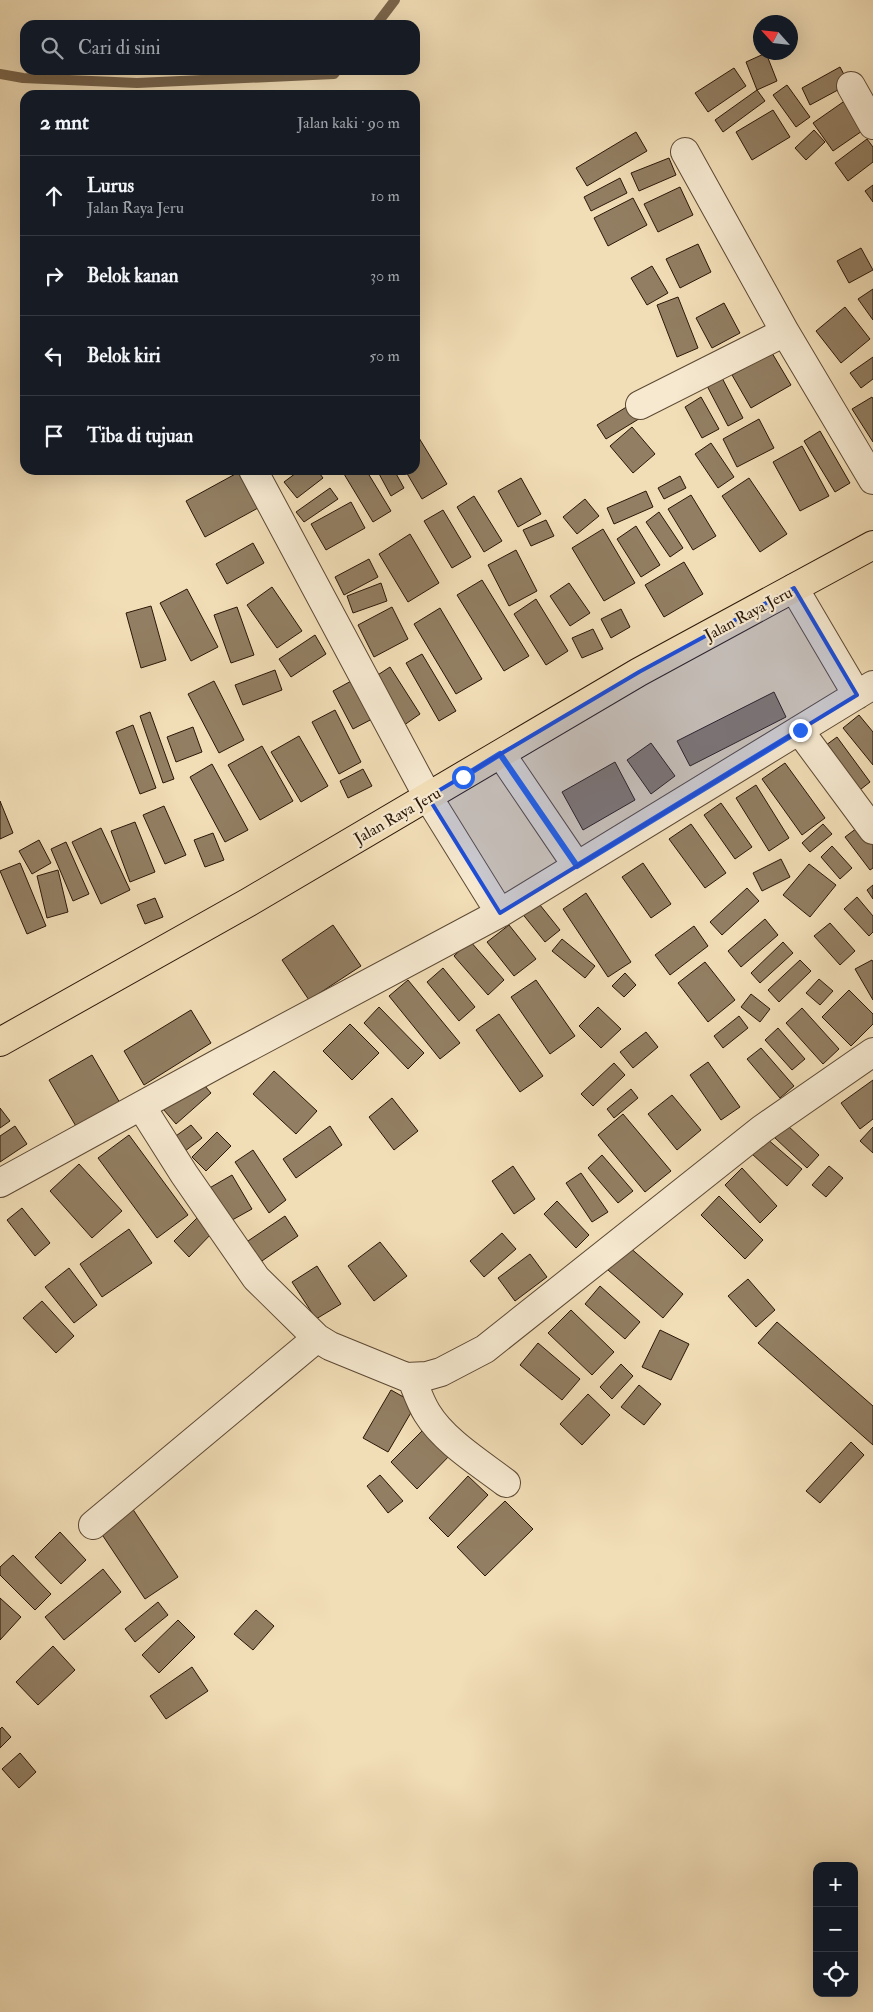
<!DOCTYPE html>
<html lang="id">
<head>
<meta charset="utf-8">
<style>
	body { margin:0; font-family:"IM FELL Double Pica",serif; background:#242831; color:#f1f3f6 }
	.controls { position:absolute; right:15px; bottom:15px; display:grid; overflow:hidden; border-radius:10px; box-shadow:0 5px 20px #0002 }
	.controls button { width:45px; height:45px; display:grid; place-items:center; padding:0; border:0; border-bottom:1px solid #363941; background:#171b24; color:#f1f3f6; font:25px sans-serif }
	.compass { position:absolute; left:753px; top:15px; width:45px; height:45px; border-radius:50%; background:#171b24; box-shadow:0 5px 20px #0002; rotate:297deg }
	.stop { position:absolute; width:15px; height:15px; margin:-11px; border:4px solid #2563eb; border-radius:50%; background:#fff }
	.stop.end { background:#2563eb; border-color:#fff; box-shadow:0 1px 5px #0008 }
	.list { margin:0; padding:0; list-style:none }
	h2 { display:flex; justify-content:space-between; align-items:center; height:65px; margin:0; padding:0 20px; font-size:21px }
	h2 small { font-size:16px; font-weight:400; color:#9ea1a6 }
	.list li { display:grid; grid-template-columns:32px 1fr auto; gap:15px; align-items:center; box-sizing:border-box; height:80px; padding:0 20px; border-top:1px solid #363941 }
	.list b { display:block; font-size:19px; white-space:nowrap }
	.list p { margin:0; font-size:16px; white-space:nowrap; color:#9ea1a6 }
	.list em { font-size:16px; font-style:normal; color:#9ea1a6 }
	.icon { flex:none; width:28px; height:28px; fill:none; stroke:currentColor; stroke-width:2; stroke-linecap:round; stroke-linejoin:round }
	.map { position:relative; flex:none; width:873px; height:2012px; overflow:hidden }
	.search { position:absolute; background:#171b24; box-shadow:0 5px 20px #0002; left:20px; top:20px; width:400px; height:55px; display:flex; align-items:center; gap:12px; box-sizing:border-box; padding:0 18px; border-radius:15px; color:#9ea1a6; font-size:19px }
	.panel { position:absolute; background:#171b24; box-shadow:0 5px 20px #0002; left:20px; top:90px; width:400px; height:385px; border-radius:15px }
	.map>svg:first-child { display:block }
</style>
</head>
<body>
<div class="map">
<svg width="873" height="2012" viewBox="0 0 873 2012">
	<rect width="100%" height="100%" fill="#f1ddb6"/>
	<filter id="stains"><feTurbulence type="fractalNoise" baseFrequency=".004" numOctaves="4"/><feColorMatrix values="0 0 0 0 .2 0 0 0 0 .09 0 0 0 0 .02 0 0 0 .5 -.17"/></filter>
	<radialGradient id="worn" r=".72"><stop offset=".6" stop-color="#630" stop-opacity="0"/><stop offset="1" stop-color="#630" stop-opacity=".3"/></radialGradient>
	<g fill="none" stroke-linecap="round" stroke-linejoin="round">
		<path stroke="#7a664c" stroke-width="10" d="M 376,25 L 395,0
			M 0,74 L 23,78 L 137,83 L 334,74 L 337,70"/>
	</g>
	<path fill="#927e62" stroke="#2b1707" d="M 766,53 L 777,81 L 757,90 L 746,62 Z
		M 840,67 L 849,84 L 810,105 L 802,88 Z
		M 734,68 L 746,86 L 708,112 L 695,93 Z
		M 787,85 L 810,117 L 796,127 L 773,95 Z
		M 757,90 L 765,101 L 723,132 L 715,120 Z
		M 846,100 L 865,129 L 833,151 L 813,123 Z
		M 773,110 L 790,137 L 752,160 L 736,132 Z
		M 814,130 L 825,142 L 806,160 L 795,148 Z
		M 636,132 L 647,151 L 587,186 L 576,168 Z
		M 867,139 L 873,147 L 873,162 L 848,181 L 835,163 Z
		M 669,158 L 676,175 L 639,191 L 631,173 Z
		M 620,178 L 627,193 L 591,211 L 584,197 Z
		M 873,185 L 873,202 L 865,191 Z
		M 680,187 L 693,215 L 658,232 L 644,204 Z
		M 633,198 L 647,225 L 608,246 L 594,218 Z
		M 698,244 L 711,272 L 680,288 L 666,259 Z
		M 861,248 L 873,270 L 849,283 L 837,261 Z
		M 652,266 L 668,293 L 647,305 L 631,278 Z
		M 873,289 L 873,320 L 858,299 Z
		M 678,297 L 698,348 L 677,357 L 657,305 Z
		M 724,303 L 740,333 L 712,348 L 696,318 Z
		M 845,307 L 870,339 L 841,363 L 816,331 Z
		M 772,353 L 791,385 L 751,408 L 732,375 Z
		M 873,357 L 873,379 L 861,388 L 850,373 Z
		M 721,376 L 743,418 L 728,426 L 706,384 Z
		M 701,397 L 719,429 L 702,438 L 685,407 Z
		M 872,397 L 873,399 L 873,442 L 852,409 Z
		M 633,403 L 642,417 L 606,439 L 597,425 Z
		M 759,419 L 774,448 L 737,467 L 723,439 Z
		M 632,427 L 655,454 L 633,473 L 610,446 Z
		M 820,431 L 850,483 L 835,492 L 804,441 Z
		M 416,433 L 447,484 L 422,499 L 405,470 L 415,470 Z
		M 711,443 L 734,477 L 718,488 L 695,454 Z
		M 802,446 L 829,496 L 800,511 L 773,462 Z
		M 300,470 L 317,470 L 323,478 L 297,498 L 284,482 Z
		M 350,470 L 366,470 L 391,511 L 373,522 L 344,474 Z
		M 377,470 L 394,470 L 404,488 L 391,496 Z
		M 239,472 L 258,508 L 205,537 L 186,501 Z
		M 680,476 L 686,488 L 664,499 L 658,488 Z
		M 521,478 L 541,514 L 518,527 L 498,491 Z
		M 749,478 L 787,534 L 760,552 L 722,496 Z
		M 330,488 L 338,499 L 304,522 L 296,512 Z
		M 646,491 L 653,507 L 614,524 L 607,508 Z
		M 691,495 L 716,536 L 693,550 L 668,509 Z
		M 474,496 L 502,541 L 484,552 L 457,507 Z
		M 585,499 L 599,516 L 577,534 L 563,517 Z
		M 351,502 L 365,528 L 326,550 L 311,524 Z
		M 443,510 L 471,557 L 452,568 L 424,521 Z
		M 659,512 L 683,548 L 670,557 L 646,522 Z
		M 546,520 L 554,536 L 531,546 L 523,530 Z
		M 636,526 L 660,565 L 641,577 L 617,539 Z
		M 603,529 L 635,583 L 604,601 L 572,548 Z
		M 410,534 L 439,583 L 408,602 L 379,554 Z
		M 253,543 L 264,563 L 227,584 L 216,564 Z
		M 516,550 L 537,591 L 509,606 L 488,565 Z
		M 369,559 L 378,577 L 344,595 L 335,577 Z
		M 684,562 L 703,594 L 664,617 L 645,585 Z
		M 482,580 L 529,656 L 504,671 L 457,595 Z
		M 381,583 L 387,601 L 353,613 L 347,596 Z
		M 569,583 L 590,613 L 570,626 L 550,596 Z
		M 272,587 L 302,631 L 277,648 L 247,605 Z
		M 187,589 L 218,647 L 191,661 L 160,603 Z
		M 536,599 L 568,651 L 546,665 L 514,614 Z
		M 151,606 L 166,660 L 141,668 L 126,613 Z
		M 237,607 L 254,655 L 231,663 L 214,615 Z
		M 392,607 L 408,639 L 374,657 L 358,625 Z
		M 440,608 L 482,679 L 456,694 L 414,624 Z
		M 621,609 L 630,627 L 611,638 L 601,619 Z
		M 593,629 L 603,649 L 582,658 L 572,638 Z
		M 315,635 L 326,654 L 291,677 L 279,659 Z
		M 422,654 L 456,711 L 439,721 L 406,663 Z
		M 390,667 L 420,714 L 400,728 L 370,680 Z
		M 275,670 L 282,690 L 243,705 L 235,685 Z
		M 353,680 L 374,718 L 353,729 L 333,691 Z
		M 214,681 L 244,740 L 219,753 L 188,694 Z
		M 774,692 L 786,717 L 690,766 L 677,741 Z
		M 335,710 L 361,762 L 339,774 L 312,722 Z
		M 150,712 L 174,779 L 163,783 L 140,716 Z
		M 859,715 L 873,732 L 873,765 L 843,728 Z
		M 133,725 L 156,788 L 140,794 L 116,732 Z
		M 193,727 L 202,752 L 176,762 L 167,737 Z
		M 299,736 L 328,786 L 301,802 L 271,752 Z
		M 837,737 L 870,782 L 856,793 L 822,748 Z
		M 651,743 L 675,776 L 651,794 L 627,760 Z
		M 262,746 L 293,801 L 260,820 L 228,765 Z
		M 615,762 L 635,800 L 583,830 L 562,792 Z
		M 785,763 L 825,818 L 802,835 L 762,779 Z
		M 212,764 L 248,830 L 225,842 L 190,777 Z
		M 363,769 L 372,786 L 348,798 L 340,781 Z
		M 756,785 L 789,838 L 769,851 L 736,798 Z
		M 0,801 L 13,833 L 0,839 Z
		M 721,803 L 752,847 L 735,859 L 704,815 Z
		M 164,806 L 186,855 L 165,864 L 143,815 Z
		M 135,822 L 155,872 L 130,882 L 111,831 Z
		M 865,822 L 873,834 L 873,868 L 870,870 L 845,837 Z
		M 691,824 L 726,873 L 705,888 L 669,839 Z
		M 823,824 L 832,834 L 810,852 L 802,843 Z
		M 101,828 L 130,890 L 101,904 L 72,842 Z
		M 213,833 L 224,860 L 205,867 L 194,840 Z
		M 39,840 L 51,863 L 32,874 L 19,851 Z
		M 66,842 L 89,894 L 73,901 L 51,849 Z
		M 832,846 L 852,868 L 840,879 L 821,857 Z
		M 781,859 L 790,877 L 762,891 L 753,873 Z
		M 20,863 L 46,926 L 27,934 L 0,871 Z
		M 643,863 L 671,904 L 651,918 L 622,877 Z
		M 809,864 L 836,885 L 810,917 L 783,895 Z
		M 58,870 L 68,912 L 47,918 L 37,876 Z
		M 873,885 L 873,899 L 867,890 Z
		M 747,888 L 759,901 L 722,935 L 710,922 Z
		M 586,893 L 631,962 L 608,977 L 563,909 Z
		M 857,897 L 873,916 L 873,932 L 869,936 L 844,909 Z
		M 155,898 L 163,917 L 145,924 L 137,905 Z
		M 536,900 L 560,930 L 545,942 L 521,912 Z
		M 765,919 L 778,935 L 741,967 L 728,951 Z
		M 830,923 L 855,951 L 840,965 L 814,936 Z
		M 333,925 L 361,966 L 309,1000 L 282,960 Z
		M 509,925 L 536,959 L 514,976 L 487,942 Z
		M 694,926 L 708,946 L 670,975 L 655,955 Z
		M 562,939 L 595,966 L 585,978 L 552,951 Z
		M 470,941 L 504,980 L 488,995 L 454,956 Z
		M 783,942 L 793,953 L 760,983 L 751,973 Z
		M 800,960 L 811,971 L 779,1002 L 768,990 Z
		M 872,960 L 873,962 L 873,1000 L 855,969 Z
		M 705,962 L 735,1000 L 708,1022 L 678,983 Z
		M 443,968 L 475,1007 L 459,1021 L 427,982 Z
		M 625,973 L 636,985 L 624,997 L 612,986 Z
		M 819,979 L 833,991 L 820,1005 L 806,993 Z
		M 408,980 L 460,1043 L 440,1059 L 389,996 Z
		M 536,980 L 575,1036 L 550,1054 L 511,997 Z
		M 849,990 L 873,1014 L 873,1024 L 851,1046 L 822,1017 Z
		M 751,994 L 770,1009 L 760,1022 L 741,1007 Z
		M 379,1007 L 424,1053 L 408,1069 L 364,1023 Z
		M 598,1007 L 621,1029 L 601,1048 L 579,1026 Z
		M 802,1008 L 839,1049 L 823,1064 L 786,1023 Z
		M 191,1010 L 211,1043 L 144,1085 L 124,1051 Z
		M 499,1014 L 543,1076 L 520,1092 L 476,1030 Z
		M 739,1016 L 748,1028 L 723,1048 L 714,1036 Z
		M 350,1024 L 379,1053 L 352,1080 L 323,1051 Z
		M 778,1028 L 805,1059 L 792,1070 L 765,1040 Z
		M 646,1032 L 658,1047 L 633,1068 L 620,1052 Z
		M 761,1048 L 794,1086 L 780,1098 L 747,1059 Z
		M 92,1055 L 120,1103 L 77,1128 L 49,1080 Z
		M 708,1062 L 740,1107 L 721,1120 L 690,1075 Z
		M 614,1063 L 625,1075 L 593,1106 L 581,1094 Z
		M 274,1071 L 317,1111 L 296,1134 L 253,1094 Z
		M 198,1078 L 211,1093 L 176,1124 L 163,1109 Z
		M 873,1080 L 873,1119 L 860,1129 L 841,1103 Z
		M 631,1089 L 638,1098 L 614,1118 L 607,1109 Z
		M 672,1095 L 701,1130 L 677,1150 L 648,1114 Z
		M 392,1098 L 418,1131 L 394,1150 L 369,1117 Z
		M 0,1108 L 10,1121 L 0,1128 Z
		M 623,1114 L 671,1171 L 645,1192 L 598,1135 Z
		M 191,1125 L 202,1138 L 180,1155 L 169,1141 Z
		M 787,1125 L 819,1155 L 807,1168 L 775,1138 Z
		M 15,1126 L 27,1144 L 0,1162 L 0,1136 Z
		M 330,1126 L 342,1145 L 296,1178 L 283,1159 Z
		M 873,1127 L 873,1153 L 860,1141 Z
		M 217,1132 L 231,1146 L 206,1171 L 192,1157 Z
		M 129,1135 L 188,1215 L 157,1238 L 98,1158 Z
		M 766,1138 L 802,1169 L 787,1186 L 752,1154 Z
		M 253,1150 L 286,1200 L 269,1213 L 235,1162 Z
		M 602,1155 L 633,1191 L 618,1203 L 588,1168 Z
		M 79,1164 L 122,1211 L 92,1238 L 50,1191 Z
		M 513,1166 L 535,1199 L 514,1214 L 492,1181 Z
		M 829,1166 L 843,1178 L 826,1197 L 812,1185 Z
		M 742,1168 L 777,1206 L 760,1223 L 725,1185 Z
		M 581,1173 L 608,1212 L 592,1222 L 566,1183 Z
		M 232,1175 L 252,1209 L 225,1224 L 206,1190 Z
		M 719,1196 L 763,1240 L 745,1259 L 701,1215 Z
		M 557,1201 L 589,1235 L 576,1248 L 544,1214 Z
		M 22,1208 L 50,1243 L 35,1256 L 7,1220 Z
		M 285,1216 L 298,1236 L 259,1263 L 245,1243 Z
		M 198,1217 L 213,1232 L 189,1257 L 174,1241 Z
		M 129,1229 L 152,1263 L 102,1297 L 80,1264 Z
		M 502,1233 L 516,1249 L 484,1277 L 470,1261 Z
		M 380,1242 L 407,1276 L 374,1301 L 348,1266 Z
		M 628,1246 L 683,1294 L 663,1318 L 608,1270 Z
		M 530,1254 L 547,1277 L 515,1301 L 498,1278 Z
		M 317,1266 L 341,1304 L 316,1319 L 292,1282 Z
		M 69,1268 L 97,1305 L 74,1323 L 45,1287 Z
		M 748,1279 L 775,1310 L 756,1327 L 728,1296 Z
		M 600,1286 L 640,1322 L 625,1339 L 585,1304 Z
		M 42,1301 L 74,1336 L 56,1353 L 23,1318 Z
		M 571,1310 L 614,1352 L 592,1375 L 548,1333 Z
		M 777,1322 L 873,1406 L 873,1445 L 758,1343 Z
		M 660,1330 L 689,1344 L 671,1380 L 642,1367 Z
		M 538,1343 L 580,1379 L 562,1400 L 520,1365 Z
		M 621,1364 L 633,1376 L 612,1399 L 600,1387 Z
		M 639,1385 L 661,1404 L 644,1425 L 621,1407 Z
		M 391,1390 L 416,1404 L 388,1452 L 363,1438 Z
		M 588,1394 L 610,1415 L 582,1445 L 560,1424 Z
		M 430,1423 L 455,1450 L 417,1489 L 391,1462 Z
		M 851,1442 L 864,1455 L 820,1503 L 806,1491 Z
		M 380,1475 L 403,1501 L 388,1513 L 367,1486 Z
		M 468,1476 L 488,1495 L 448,1537 L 429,1518 Z
		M 505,1501 L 533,1529 L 485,1576 L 457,1547 Z
		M 132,1508 L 178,1577 L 145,1599 L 99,1530 Z
		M 60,1532 L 86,1560 L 61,1584 L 35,1557 Z
		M 13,1555 L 51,1594 L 35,1610 L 0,1575 L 0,1567 Z
		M 103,1569 L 121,1592 L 64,1640 L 45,1617 Z
		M 0,1598 L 21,1617 L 0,1640 Z
		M 158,1602 L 168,1615 L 135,1642 L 125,1629 Z
		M 256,1610 L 274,1626 L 253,1650 L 234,1634 Z
		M 178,1620 L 195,1637 L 159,1673 L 142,1655 Z
		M 53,1646 L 75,1670 L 38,1705 L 16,1682 Z
		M 192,1667 L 208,1691 L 166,1719 L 150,1696 Z
		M 2,1727 L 11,1737 L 0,1748 L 0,1729 Z
		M 20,1753 L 36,1772 L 19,1788 L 2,1769 Z"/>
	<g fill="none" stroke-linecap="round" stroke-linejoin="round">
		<defs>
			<path id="minor" d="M 851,86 L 873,125
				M 685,152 L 785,332 L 873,480
				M 640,405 L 785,332
				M 253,470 L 428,797 L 500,913
				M 794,588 L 857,695
				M 799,730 L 873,830
				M 501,754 L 577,866
				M 141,1106 L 184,1174 L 256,1278 L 317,1338 L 330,1346 L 406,1377 L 427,1376 L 441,1372 L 485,1349 L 762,1129 L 873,1052
				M 0,1183 L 219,1063 L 500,913 L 873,685
				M 411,1377 C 416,1389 420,1402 427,1413 C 444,1441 480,1463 506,1483
				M 93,1525 L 317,1338"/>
			<path id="primary" d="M 0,1042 L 249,902 L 639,672 L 873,545"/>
		</defs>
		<use href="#minor" stroke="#5c4833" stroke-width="30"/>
		<use href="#primary" stroke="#2b1707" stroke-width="30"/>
		<use href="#minor" stroke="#f6e9d0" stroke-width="28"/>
		<use href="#primary" stroke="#f1ddb6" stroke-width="28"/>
	</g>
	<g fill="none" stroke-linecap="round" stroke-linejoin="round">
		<path stroke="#2563eb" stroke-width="6" d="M 463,777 L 500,754 L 577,866 L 800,730"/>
	</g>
	<path fill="#1d4ed8" fill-opacity="0.2" stroke="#1d4ed8" stroke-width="4" stroke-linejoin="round" d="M 794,588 L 857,695 L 500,913 L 428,797 L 639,672 Z"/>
	<g text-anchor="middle" stroke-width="4.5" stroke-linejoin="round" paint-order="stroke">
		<g font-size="16" fill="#2b1707" stroke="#f6e9d0">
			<text transform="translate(748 613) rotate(-28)" y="6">Jalan Raya Jeru</text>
			<text transform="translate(397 815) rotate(-30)" y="6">Jalan Raya Jeru</text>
		</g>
	</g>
	<rect width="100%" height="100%" filter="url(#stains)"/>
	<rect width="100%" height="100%" fill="url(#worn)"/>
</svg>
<div class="controls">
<button>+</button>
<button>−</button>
<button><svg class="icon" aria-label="locate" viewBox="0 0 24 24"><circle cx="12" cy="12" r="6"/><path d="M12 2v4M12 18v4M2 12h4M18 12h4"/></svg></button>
</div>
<svg class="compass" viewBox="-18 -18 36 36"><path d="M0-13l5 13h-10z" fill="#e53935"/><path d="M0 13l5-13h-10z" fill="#9ea1a6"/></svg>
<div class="stop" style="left:463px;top:777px"></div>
<div class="stop end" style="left:800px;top:730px"></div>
<div class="search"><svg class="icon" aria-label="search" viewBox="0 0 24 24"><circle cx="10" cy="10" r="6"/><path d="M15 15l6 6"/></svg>Cari di sini</div>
<section class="panel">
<h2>2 mnt<small>Jalan kaki · 90 m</small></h2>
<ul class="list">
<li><svg class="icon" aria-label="ahead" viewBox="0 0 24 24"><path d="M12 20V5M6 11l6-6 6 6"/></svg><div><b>Lurus</b><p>Jalan Raya Jeru</p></div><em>10 m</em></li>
<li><svg class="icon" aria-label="right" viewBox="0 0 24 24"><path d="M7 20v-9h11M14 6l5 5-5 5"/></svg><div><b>Belok kanan</b></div><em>30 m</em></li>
<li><svg class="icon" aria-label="left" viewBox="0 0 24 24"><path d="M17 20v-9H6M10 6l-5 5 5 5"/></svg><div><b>Belok kiri</b></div><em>50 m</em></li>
<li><svg class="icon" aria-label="arrive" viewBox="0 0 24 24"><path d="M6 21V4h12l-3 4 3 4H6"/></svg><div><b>Tiba di tujuan</b></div></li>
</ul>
</section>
</div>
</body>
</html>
